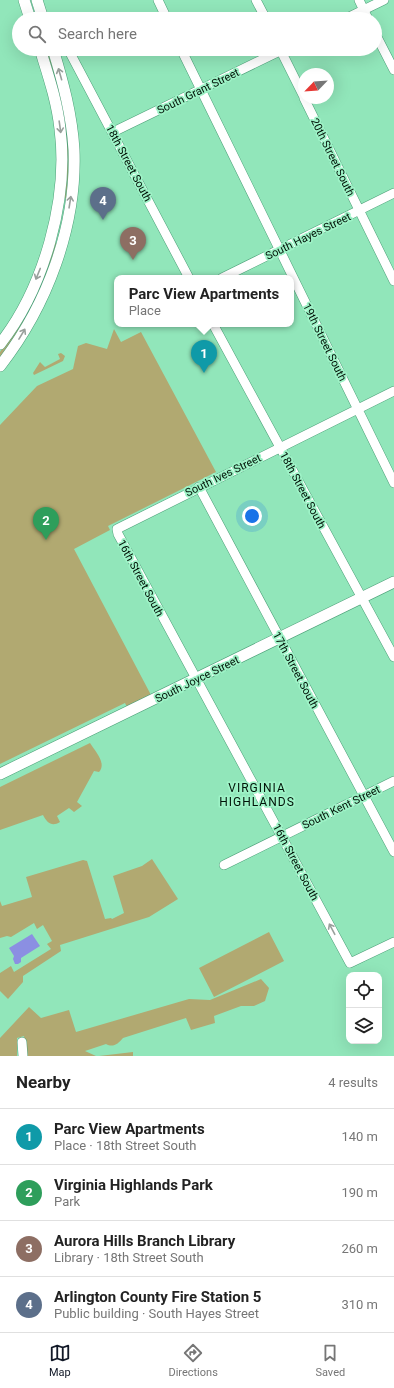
<!DOCTYPE html>
<html lang="en">
<head>
<meta charset="utf-8">
<style>
	body { margin:0; font-family:Roboto,sans-serif; background:#f6f6f6; color:#222 }
	.controls { position:absolute; right:12px; bottom:12px; display:grid; overflow:hidden; border-radius:8px; box-shadow:0 4px 16px #0002 }
	.controls button { width:36px; height:36px; display:grid; place-items:center; padding:0; border:0; border-bottom:1px solid #e0e0e0; background:#fff; color:#222; font:20px sans-serif }
	.compass { position:absolute; left:298px; top:68px; width:36px; height:36px; border-radius:50%; background:#fff; box-shadow:0 4px 16px #0002; rotate:245deg }
	.you { position:absolute; left:252px; top:516px; width:14px; height:14px; margin:-10px; border:3px solid #fff; border-radius:50%; background:#1a73e8; box-shadow:0 0 0 6px #1a73e833 }
	.badge { display:grid; place-items:center; width:26px; height:26px; border-radius:50%; background:#111827; color:#fff; font-size:13px; font-weight:700 }
	.pin { position:absolute; translate:-50% -33px; filter:drop-shadow(0 1px 2px #0008) }
	.pin::after { content:''; position:absolute; top:21px; width:14px; height:12px; background:inherit; clip-path:polygon(0 0,100% 0,50% 100%) }
	.popup { position:absolute; left:114px; top:275px; width:180px; height:52px; box-sizing:border-box; display:grid; place-content:center; border-radius:8px; background:#fff; filter:drop-shadow(0 1px 3px #0005); font-size:13px; white-space:nowrap; color:#767676 }
	.popup b { font-size:15px; color:#222 }
	.popup::after { content:''; position:absolute; left:50%; top:100%; margin-left:-8px; border:8px solid transparent; border-top-color:#fff }
	.list { margin:0; padding:0; list-style:none }
	h2 { display:flex; justify-content:space-between; align-items:center; height:52px; margin:0; padding:0 16px; font-size:17px }
	h2 small { font-size:13px; font-weight:400; color:#767676 }
	.list li { display:grid; grid-template-columns:26px 1fr auto; gap:12px; align-items:center; box-sizing:border-box; height:56px; padding:0 16px; border-top:1px solid #e0e0e0 }
	.list b { display:block; font-size:15px; white-space:nowrap }
	.list p { margin:0; font-size:13px; white-space:nowrap; color:#767676 }
	.list em { font-size:13px; font-style:normal; color:#767676 }
	.icon { flex:none; width:22px; height:22px; fill:none; stroke:currentColor; stroke-width:2; stroke-linecap:round; stroke-linejoin:round }
	.map { position:relative; flex:none; width:394px; height:1056px; overflow:hidden }
	.search { position:absolute; background:#fff; box-shadow:0 4px 16px #0002; left:12px; right:12px; top:12px; height:44px; display:flex; align-items:center; gap:10px; box-sizing:border-box; padding:0 14px; border-radius:22px; color:#767676; font-size:15px }
	.sheet { height:276px; background:#fff }
	nav { display:flex; justify-content:space-around; align-items:center; box-sizing:border-box; height:56px; border-top:1px solid #e0e0e0; background:#fff; font-size:11px; color:#767676 }
	nav a { display:grid; justify-items:center; gap:2px }
	nav .on { color:#111827 }
	.map>svg:first-child { display:block }
</style>
</head>
<body>
<div class="map">
<svg width="394" height="1056" viewBox="0 0 394 1056">
	<rect width="100%" height="100%" fill="#91e6ba"/>
	<path fill="#b1a971" d="M 45,49 L 49,49 L 58,76 L 71,149 L 66,199 L 64,196 Z
		M 54,243 L 57,243 L 55,254 L 34,303 L 32,302 Z
		M 24,316 L 27,316 L 0,360 L 0,352 Z
		M 114,329 L 121,342 L 141,332 L 216,472 L 108,526 L 110,530 L 74,549 L 151,695 L 127,707 L 125,703 L 0,764 L 0,425 L 37,386 L 73,369 L 78,346 L 86,343 L 107,349 Z
		M 61,353 L 65,356 L 63,361 L 34,375 L 33,373 L 40,362 L 45,367 L 60,359 L 58,354 Z
		M 90,743 C 95,751 107,763 99,772 L 94,771 L 77,802 L 82,806 L 74,812 L 69,808 L 57,816 L 60,822 C 52,827 47,823 43,815 L 0,830 L 0,787 Z
		M 152,859 L 178,899 L 149,917 L 60,945 L 61,951 L 23,976 L 23,982 L 8,999 L 0,991 L 0,973 L 11,966 L 14,972 L 51,949 L 47,944 L 52,941 L 43,925 L 37,929 L 34,923 L 11,937 L 7,936 L 0,938 L 0,901 L 2,906 L 32,897 L 26,877 L 83,860 L 87,861 L 105,919 L 111,918 L 112,919 L 124,913 L 113,876 L 142,866 Z
		M 269,932 L 284,961 L 214,997 L 199,968 Z
		M 261,979 L 269,988 L 265,1001 L 254,1006 L 241,1006 L 214,1016 L 215,1023 L 191,1030 L 186,1018 L 123,1038 C 118,1044 113,1048 106,1044 L 85,1051 L 96,1056 L 27,1056 L 24,1036 L 17,1038 L 17,1056 L 0,1056 L 0,1038 L 29,1007 L 41,1018 L 69,1010 L 76,1032 L 189,999 L 210,1000 Z
		M 133,1052 L 133,1056 L 99,1056 Z"/>
	<path fill="#8b8fe2" d="M 32,934 L 40,946 L 21,958 L 21,962 L 18,964 L 15,964 L 13,959 L 14,956 L 9,948 Z"/>
	<g fill="none" stroke-linecap="round" stroke-linejoin="round">
		<defs>
			<path id="minor" d="M 158,0 L 167,19
				M 256,0 L 266,19
				M 359,0 L 368,19
				M 345,19 L 384,0
				M 375,33 L 394,70
				M 68,49 L 189,278
				M 181,49 L 394,483
				M 280,49 L 304,97
				M 304,98 L 394,281
				M 113,132 L 284,49
				M 222,278 L 394,193
				M 213,324 L 394,657
				M 394,391 L 117,529 L 118,534 L 350,963 L 394,942
				M 199,487 L 394,852
				M 224,865 L 394,781
				M 22,1042 L 23,1056"/>
			<path id="tertiary" d="M 24,0 L 30,19
				M 37,0 L 43,19
				M 0,344 C 44,288 69,199 60,129 C 57,101 48,75 40,49
				M 0,366 C 47,306 77,226 74,150 C 72,115 63,82 53,49
				M 0,774 L 394,582"/>
		</defs>
		<use href="#minor" stroke="#4b9f77" stroke-width="10"/>
		<use href="#tertiary" stroke="#4b9f77" stroke-width="12"/>
		<use href="#minor" stroke="#fff" stroke-width="9"/>
		<use href="#tertiary" stroke="#fff" stroke-width="11"/>
	</g>
	<defs><path id="oneway-shaft" d="M-6 0H5M1.5-3L5.5 0L1.5 3" fill="none" stroke-width="1.6" stroke-linecap="round" stroke-linejoin="round"/></defs>
	<g stroke="#99a09c">
		<use href="#oneway-shaft" transform="translate(60 74) rotate(-106)"/>
		<use href="#oneway-shaft" transform="translate(60 127) rotate(82)"/>
		<use href="#oneway-shaft" transform="translate(70 202) rotate(-81)"/>
		<use href="#oneway-shaft" transform="translate(38 274) rotate(112)"/>
		<use href="#oneway-shaft" transform="translate(22 334) rotate(-59)"/>
		<use href="#oneway-shaft" transform="translate(332 929) rotate(-118)"/>
	</g>
	<g text-anchor="middle" stroke-width="3.5" stroke-linejoin="round" paint-order="stroke">
		<g font-size="11" fill="#001207" stroke="#9ef3c7">
			<text transform="translate(198 91) rotate(-26)" y="4">South Grant Street</text>
			<text transform="translate(333 157) rotate(64)" y="4">20th Street South</text>
			<text transform="translate(129 163) rotate(62)" y="4">18th Street South</text>
			<text transform="translate(308 236) rotate(-26)" y="4">South Hayes Street</text>
			<text transform="translate(325 342) rotate(64)" y="4">19th Street South</text>
			<text transform="translate(223 475) rotate(-26)" y="4">South Ives Street</text>
			<text transform="translate(303 490) rotate(62)" y="4">18th Street South</text>
			<text transform="translate(141 578) rotate(62)" y="4">16th Street South</text>
			<text transform="translate(296 670) rotate(62)" y="4">17th Street South</text>
			<text transform="translate(197 679) rotate(-26)" y="4">South Joyce Street</text>
			<text transform="translate(341 807) rotate(-26)" y="4">South Kent Street</text>
			<text transform="translate(296 862) rotate(62)" y="4">16th Street South</text>
		</g>
		<g font-size="12" letter-spacing="1" fill="#001207" stroke="#9ef3c7">
			<text x="257" y="792">VIRGINIA<tspan x="257" dy="14">HIGHLANDS</tspan></text>
		</g>
	</g>
</svg>
<div class="controls">
<button><svg class="icon" aria-label="locate" viewBox="0 0 24 24"><circle cx="12" cy="12" r="6"/><path d="M12 2v4M12 18v4M2 12h4M18 12h4"/></svg></button>
<button><svg class="icon" aria-label="layers" viewBox="0 0 24 24"><path d="M12 4l9 5-9 5-9-5zM3 14l9 5 9-5"/></svg></button>
</div>
<svg class="compass" viewBox="-18 -18 36 36"><path d="M0-13l5 13h-10z" fill="#e53935"/><path d="M0 13l5-13h-10z" fill="#767676"/></svg>
<div class="you"></div>
<div class="pin badge" style="left:204px;top:373px;background:#0f9aa8">1</div>
<div class="popup"><b>Parc View Apartments</b>Place</div>
<div class="pin badge" style="left:46px;top:540px;background:#2e9e5b">2</div>
<div class="pin badge" style="left:133px;top:260px;background:#8d6e63">3</div>
<div class="pin badge" style="left:103px;top:220px;background:#5c6f8a">4</div>
<div class="search"><svg class="icon" aria-label="search" viewBox="0 0 24 24"><circle cx="10" cy="10" r="6"/><path d="M15 15l6 6"/></svg>Search here</div>
</div>
<section class="sheet">
<h2>Nearby<small>4 results</small></h2>
<ul class="list">
<li><span class="badge" style="background:#0f9aa8">1</span><div><b>Parc View Apartments</b><p>Place · 18th Street South</p></div><em>140 m</em></li>
<li><span class="badge" style="background:#2e9e5b">2</span><div><b>Virginia Highlands Park</b><p>Park</p></div><em>190 m</em></li>
<li><span class="badge" style="background:#8d6e63">3</span><div><b>Aurora Hills Branch Library</b><p>Library · 18th Street South</p></div><em>260 m</em></li>
<li><span class="badge" style="background:#5c6f8a">4</span><div><b>Arlington County Fire Station 5</b><p>Public building · South Hayes Street</p></div><em>310 m</em></li>
</ul>
</section>
<nav>
<a class="on"><svg class="icon" aria-label="map" viewBox="0 0 24 24"><path d="M3 6l6-2 6 2 6-2v14l-6 2-6-2-6 2zM9 4v14M15 6v14"/></svg>Map</a>
<a><svg class="icon" aria-label="directions" viewBox="0 0 24 24"><path d="M12 3l9 9-9 9-9-9zM9 14v-3h6M13 9l2 2-2 2"/></svg>Directions</a>
<a><svg class="icon" aria-label="saved" viewBox="0 0 24 24"><path d="M7 4h10v16l-5-4-5 4z"/></svg>Saved</a>
</nav>
</body>
</html>
